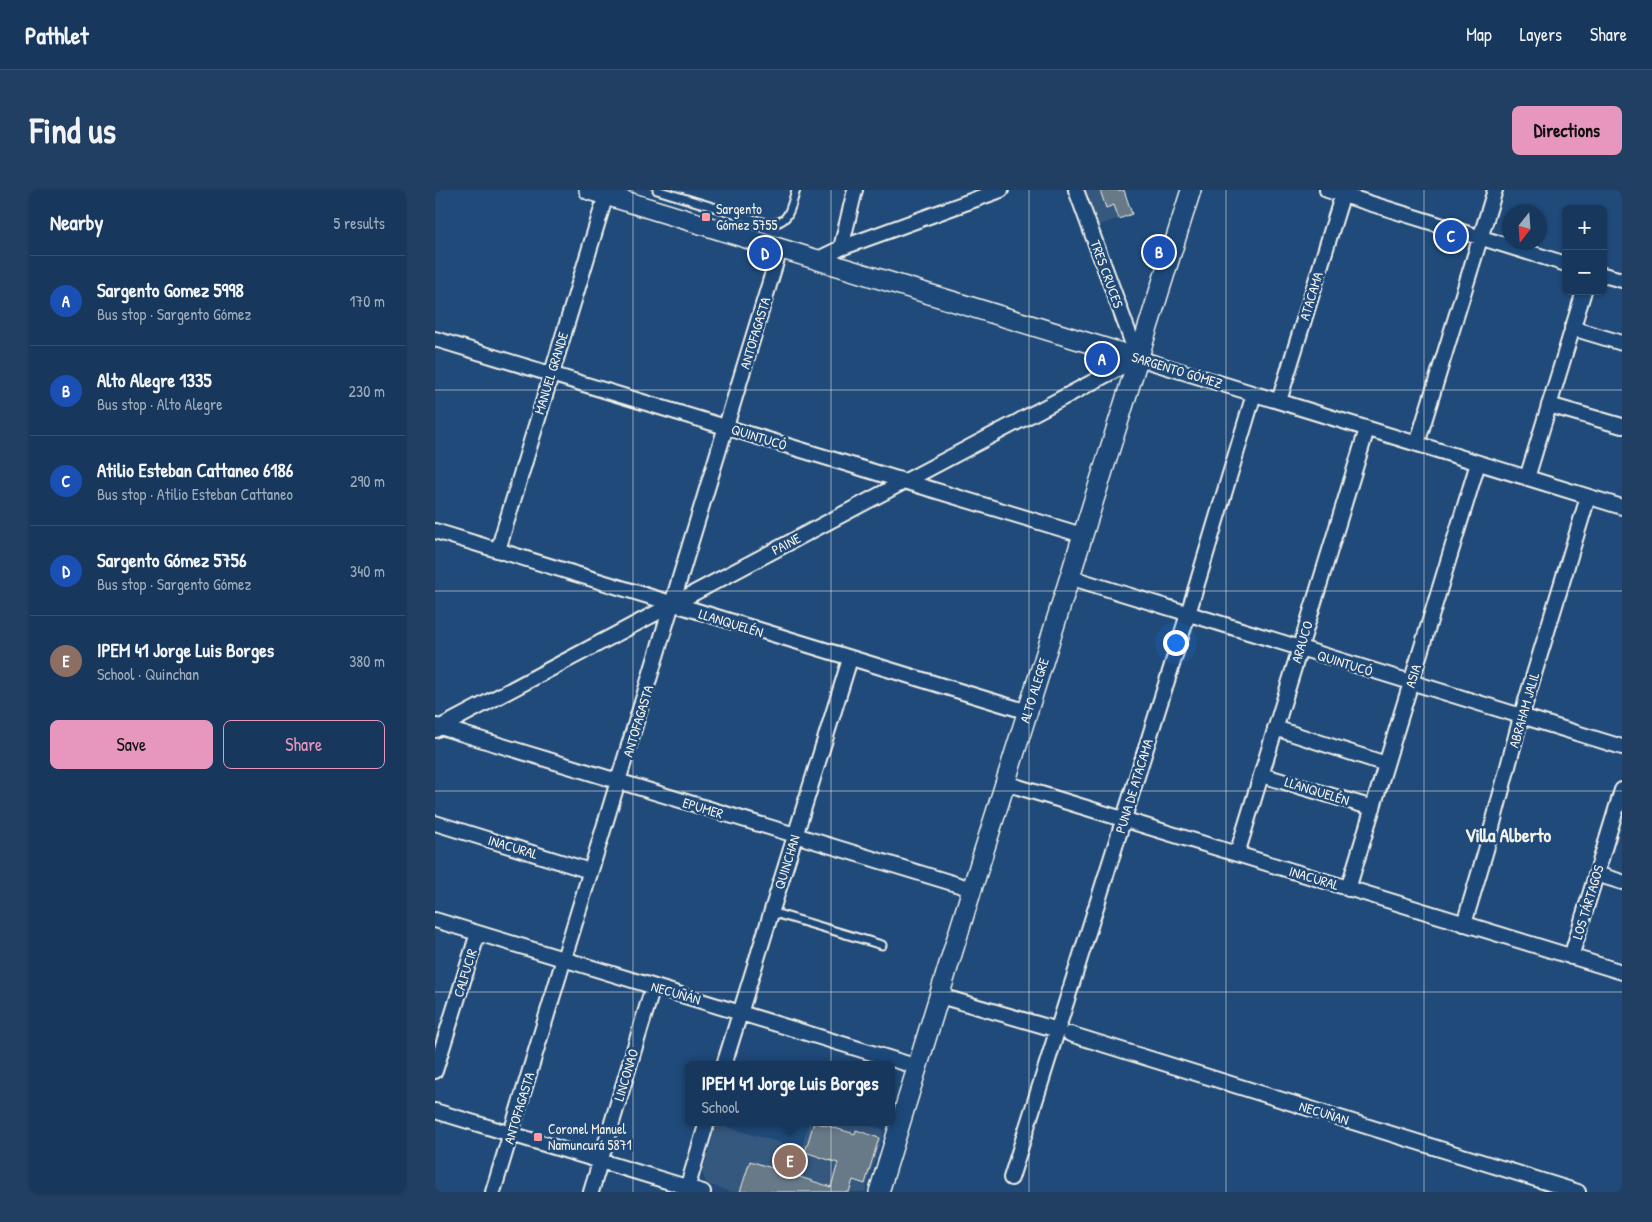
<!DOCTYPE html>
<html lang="en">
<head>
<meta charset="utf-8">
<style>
	body { margin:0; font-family:"Patrick Hand",sans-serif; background:#203f62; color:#f1f3f6 }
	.controls { position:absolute; right:15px; top:15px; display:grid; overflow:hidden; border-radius:8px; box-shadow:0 1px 4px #0004 }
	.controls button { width:45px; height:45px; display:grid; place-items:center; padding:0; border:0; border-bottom:1px solid #365272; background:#17385c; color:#f1f3f6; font:25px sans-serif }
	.compass { position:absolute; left:1067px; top:15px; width:45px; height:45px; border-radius:50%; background:#17385c; box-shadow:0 1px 4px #0004; rotate:197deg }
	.you { position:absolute; left:740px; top:452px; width:18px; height:18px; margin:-12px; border:4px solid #fff; border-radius:50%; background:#1a73e8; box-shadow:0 0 0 8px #1a73e833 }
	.badge { display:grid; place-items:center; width:32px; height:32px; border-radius:50%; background:#e797bd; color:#fff; font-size:16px; font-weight:700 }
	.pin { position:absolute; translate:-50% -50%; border:2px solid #fff; box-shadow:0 1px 5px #0006 }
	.popup { position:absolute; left:250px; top:871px; width:210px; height:65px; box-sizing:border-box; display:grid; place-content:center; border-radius:8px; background:#17385c; filter:drop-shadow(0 1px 4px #0005); font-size:16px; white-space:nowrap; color:#9eacbb }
	.popup b { font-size:19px; color:#f1f3f6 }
	.popup::after { content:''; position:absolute; left:50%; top:100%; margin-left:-10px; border:10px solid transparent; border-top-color:#17385c }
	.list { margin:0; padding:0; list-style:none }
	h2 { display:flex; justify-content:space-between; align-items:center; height:65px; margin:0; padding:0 20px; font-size:21px }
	h2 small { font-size:16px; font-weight:400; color:#9eacbb }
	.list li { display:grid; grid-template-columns:32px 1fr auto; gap:15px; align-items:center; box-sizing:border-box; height:90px; padding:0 20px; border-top:1px solid #365272 }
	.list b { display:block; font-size:19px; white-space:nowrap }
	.list p { margin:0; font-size:16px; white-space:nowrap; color:#9eacbb }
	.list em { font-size:16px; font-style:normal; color:#9eacbb }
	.actions { display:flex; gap:10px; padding:15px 20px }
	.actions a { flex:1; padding:11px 0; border:1px solid #e797bd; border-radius:8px; text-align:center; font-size:18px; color:#e797bd }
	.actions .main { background:#e797bd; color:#111 }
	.map { position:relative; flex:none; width:1187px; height:1002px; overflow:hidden; border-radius:8px }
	header { display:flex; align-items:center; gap:30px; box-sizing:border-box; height:70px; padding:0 25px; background:#17385c; border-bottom:1px solid #365272 }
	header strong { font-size:24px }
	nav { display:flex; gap:28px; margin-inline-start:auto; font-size:18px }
	.intro { display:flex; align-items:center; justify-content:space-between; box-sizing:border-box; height:120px; padding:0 30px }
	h1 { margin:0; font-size:35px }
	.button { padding:12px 22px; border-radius:8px; background:#e797bd; color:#111; font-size:18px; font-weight:700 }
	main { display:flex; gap:30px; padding:0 30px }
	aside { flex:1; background:#17385c; border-radius:8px; box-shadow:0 1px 4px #0004 }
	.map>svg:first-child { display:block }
</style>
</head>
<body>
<header>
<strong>Pathlet</strong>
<nav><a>Map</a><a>Layers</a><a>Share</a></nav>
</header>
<div class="intro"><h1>Find us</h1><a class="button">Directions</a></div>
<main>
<aside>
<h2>Nearby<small>5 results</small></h2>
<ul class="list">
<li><span class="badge" style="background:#1a4fb4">A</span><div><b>Sargento Gomez 5998</b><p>Bus stop · Sargento Gómez</p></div><em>170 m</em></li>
<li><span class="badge" style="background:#1a4fb4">B</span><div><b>Alto Alegre 1335</b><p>Bus stop · Alto Alegre</p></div><em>230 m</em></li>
<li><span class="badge" style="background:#1a4fb4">C</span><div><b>Atilio Esteban Cattaneo 6186</b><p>Bus stop · Atilio Esteban Cattaneo</p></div><em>290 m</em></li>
<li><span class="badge" style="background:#1a4fb4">D</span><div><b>Sargento Gómez 5756</b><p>Bus stop · Sargento Gómez</p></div><em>340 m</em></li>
<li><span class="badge" style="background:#8d6e63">E</span><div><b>IPEM 41 Jorge Luis Borges</b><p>School · Quinchan</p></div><em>380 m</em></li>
</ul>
<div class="actions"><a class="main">Save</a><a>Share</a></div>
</aside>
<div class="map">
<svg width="1187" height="1002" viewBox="0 0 1187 1002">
	<rect width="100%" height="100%" fill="#1f4a7a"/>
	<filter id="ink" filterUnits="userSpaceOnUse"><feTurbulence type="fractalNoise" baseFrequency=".02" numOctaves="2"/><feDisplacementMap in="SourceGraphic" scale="10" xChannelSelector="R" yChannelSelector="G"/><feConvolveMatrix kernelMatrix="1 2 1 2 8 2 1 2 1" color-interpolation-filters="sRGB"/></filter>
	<g filter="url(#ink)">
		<path fill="#35587e" d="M 646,0 L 689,0 L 697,24 L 659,37 Z
			M 374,932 L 425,932 L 449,940 L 430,1002 L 297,1002 L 272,994 L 267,983 L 282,934 L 366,959 Z"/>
		<path fill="#687a88" stroke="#f4f1e8" d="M 665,0 L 689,0 L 697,24 L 684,29 L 679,15 L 671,18 Z
			M 379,932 L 420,944 L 421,940 L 444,948 L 430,994 L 418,990 L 414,1002 L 305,1002 L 315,971 L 396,997 L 403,973 L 370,962 Z"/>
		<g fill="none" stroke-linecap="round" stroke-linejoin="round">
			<defs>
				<path id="lane" d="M 222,0 L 331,33 C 355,36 355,18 361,0
					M 336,722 L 447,755"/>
				<path id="street" d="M 641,0 L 703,168
					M 892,0 L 1131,74
					M 406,58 L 420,0
					M 381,70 L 406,58 L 566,0
					M 1168,85 L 1187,90
					M 1137,138 L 1187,153
					M 0,149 L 647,345
					M 703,168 L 1187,317
					M 844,211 L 909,0
					M 1114,215 L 1187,236
					M 982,254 L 1060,0
					M 1092,288 L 1149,101
					M 0,341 L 593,522
					M 63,360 L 171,5
					M 634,387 L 1187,557
					M 2,536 L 537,699
					M 840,538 L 951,574
					M 0,540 L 703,168
					M 826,585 L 938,618
					M 570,593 L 1187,782
					M 0,633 L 155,681
					M 802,664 L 932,239
					M 1161,684 L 1187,692
					M 913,699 L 1043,273
					M 0,730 L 483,877
					M 1029,734 L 1051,660 L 1086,527 L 1153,307
					M 1136,767 L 1187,600
					M 505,806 L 623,840
					M 635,844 L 1143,1002
					M 289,875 L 415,469
					M 0,881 L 43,743
					M 0,921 L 268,1002
					M 576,988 L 753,424 L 819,204
					M 58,1002 L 345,59
					M 156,1002 L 218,797
					M 251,1002 L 272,932"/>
				<g id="secondary">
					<path d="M 154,0 L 703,168"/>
					<path id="s1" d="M 444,1002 L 537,699 L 756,0"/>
				</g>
			</defs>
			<use href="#lane" stroke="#f4f1e8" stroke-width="11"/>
			<use href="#street" stroke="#f4f1e8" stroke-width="18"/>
			<use href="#secondary" stroke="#f4f1e8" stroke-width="22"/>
			<use href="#lane" stroke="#1f4a7a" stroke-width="7"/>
			<use href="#street" stroke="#1f4a7a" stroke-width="14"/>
			<use href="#secondary" stroke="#1f4a7a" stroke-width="19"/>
		</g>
	</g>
	<path fill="none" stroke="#f4f1e8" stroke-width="1" stroke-opacity="0.55" d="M 198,0 L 198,1002M 396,0 L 396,1002M 594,0 L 594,1002M 791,0 L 791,1002M 989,0 L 989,1002M 0,200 L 1187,200M 0,401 L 1187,401M 0,601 L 1187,601M 0,802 L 1187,802"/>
	<g fill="#ff9aa2" stroke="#1f4a7a" stroke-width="2">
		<rect x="266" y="22" width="10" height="10" rx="2.5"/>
		<rect x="98" y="942" width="10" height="10" rx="2.5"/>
	</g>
	<g text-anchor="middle" stroke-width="5" stroke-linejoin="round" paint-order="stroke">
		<g font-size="14" fill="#f4f1e8" stroke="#1f4a7a" text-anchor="start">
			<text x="281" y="24">Sargento<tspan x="281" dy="16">Gómez 5755</tspan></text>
			<text x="113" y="944">Coronel Manuel<tspan x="113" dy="16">Namuncurá 5871</tspan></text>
		</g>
		<g font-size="14" fill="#f4f1e8" stroke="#1f4a7a">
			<text transform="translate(672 84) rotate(70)" y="5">TRES CRUCES</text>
			<text transform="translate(876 106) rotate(-73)" y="5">ATACAMA</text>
			<text transform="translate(320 143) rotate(-73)" y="5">ANTOFAGASTA</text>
			<text transform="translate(742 180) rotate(17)" y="5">SARGENTO GÓMEZ</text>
			<text transform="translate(116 183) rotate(-73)" y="5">MANUEL GRANDE</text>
			<text transform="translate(324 247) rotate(17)" y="5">QUINTUCÓ</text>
			<text transform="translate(351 354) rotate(-28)" y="5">PAINE</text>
			<text transform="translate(296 433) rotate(17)" y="5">LLANQUELÉN</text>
			<text transform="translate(867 452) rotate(-73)" y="5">ARAUCO</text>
			<text transform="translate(910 473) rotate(17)" y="5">QUINTUCÓ</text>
			<text transform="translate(978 486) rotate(-73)" y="5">ASIA</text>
			<text dy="5" stroke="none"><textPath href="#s1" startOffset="525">ALTO ALEGRE</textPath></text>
			<text transform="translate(1089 520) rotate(-74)" y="5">ABRAHAM JALIL</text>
			<text transform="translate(203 531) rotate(-73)" y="5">ANTOFAGASTA</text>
			<text transform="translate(699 596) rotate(-73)" y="5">PUNA DE ATACAMA</text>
			<text transform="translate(882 601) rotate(17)" y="5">LLANQUELÉN</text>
			<text transform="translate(268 618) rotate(17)" y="5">EPUMER</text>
			<text transform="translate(78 657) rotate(17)" y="5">INACURAL</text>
			<text transform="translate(352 672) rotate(-73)" y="5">QUINCHAN</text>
			<text transform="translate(879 688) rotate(17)" y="5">INACURAL</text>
			<text transform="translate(1153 712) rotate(-73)" y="5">LOS TÁRTAGOS</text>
			<text transform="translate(30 783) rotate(-73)" y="5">CALFUCIR</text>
			<text transform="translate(241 803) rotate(16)" y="5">NECUÑÁN</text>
			<text transform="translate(191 885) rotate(-73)" y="5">LINCONAO</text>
			<text transform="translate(84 918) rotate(-73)" y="5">ANTOFAGASTA</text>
			<text transform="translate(889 923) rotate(17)" y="5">NECUÑAN</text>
		</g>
		<g font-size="19" font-weight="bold" fill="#f4f1e8" stroke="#1f4a7a">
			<text x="1073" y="652">Villa Alberto</text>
		</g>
	</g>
</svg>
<div class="controls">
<button>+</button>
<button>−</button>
</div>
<svg class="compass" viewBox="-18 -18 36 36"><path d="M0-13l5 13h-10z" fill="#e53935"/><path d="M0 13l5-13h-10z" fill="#9eacbb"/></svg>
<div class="you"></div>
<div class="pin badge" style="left:667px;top:169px;background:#1a4fb4">A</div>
<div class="pin badge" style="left:724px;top:62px;background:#1a4fb4">B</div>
<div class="pin badge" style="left:1016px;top:46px;background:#1a4fb4">C</div>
<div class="pin badge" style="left:330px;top:63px;background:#1a4fb4">D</div>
<div class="pin badge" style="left:355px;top:971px;background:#8d6e63">E</div>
<div class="popup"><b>IPEM 41 Jorge Luis Borges</b>School</div>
</div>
</main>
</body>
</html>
